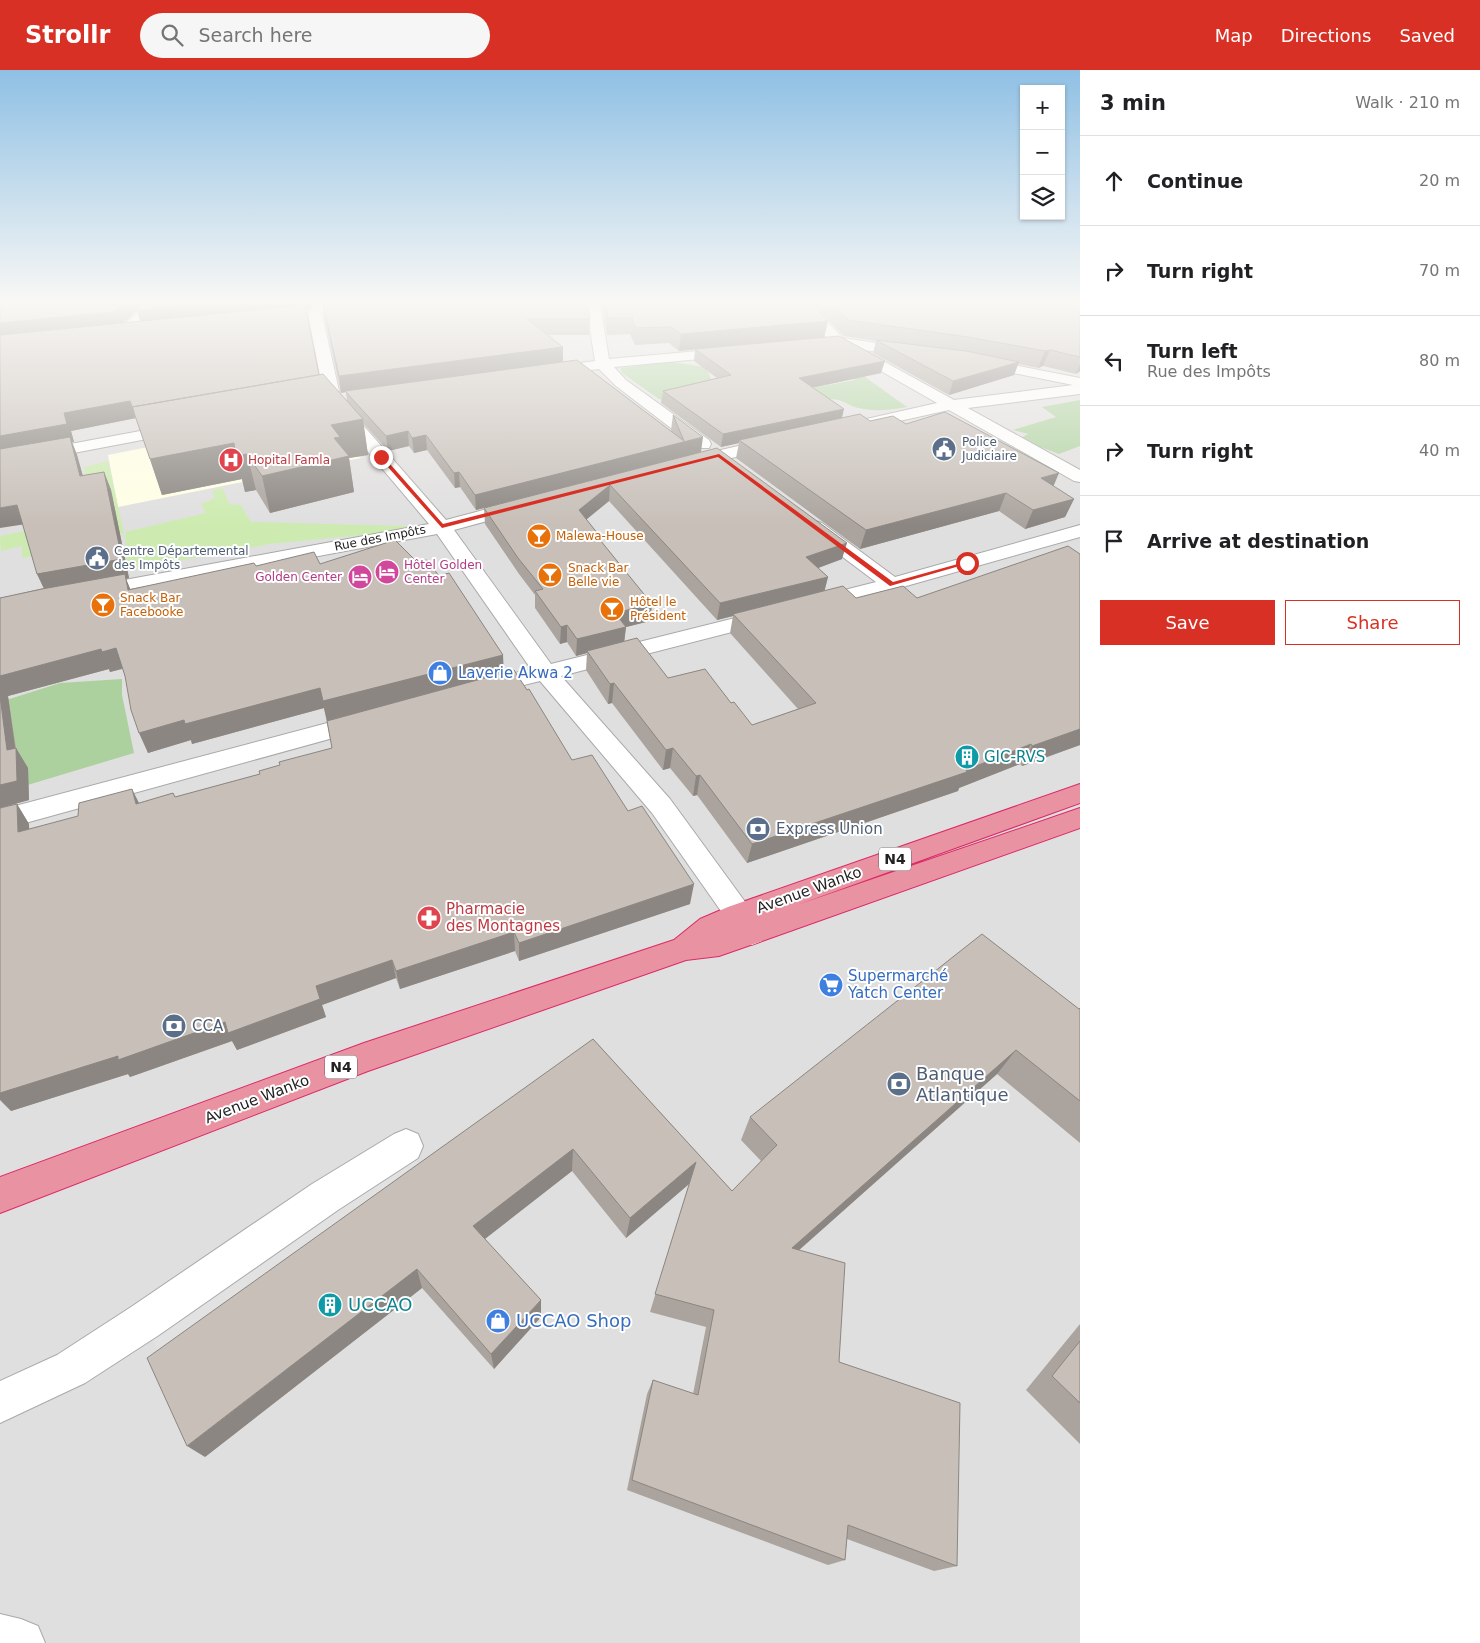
<!DOCTYPE html>
<html lang="en">
<head>
<meta charset="utf-8">
<style>
	body { margin:0; font-family:"DejaVu Sans",sans-serif; background:#f6f6f6; color:#202124 }
	.controls { position:absolute; right:15px; top:15px; display:grid; overflow:hidden; border-radius:0px; box-shadow:0 1px 4px #0004 }
	.controls button { width:45px; height:45px; display:grid; place-items:center; padding:0; border:0; border-bottom:1px solid #e0e0e0; background:#fff; color:#202124; font:25px sans-serif }
	.stop { position:absolute; width:15px; height:15px; margin:-11px; border:4px solid #d93025; border-radius:50%; background:#fff }
	.stop.end { background:#d93025; border-color:#fff; box-shadow:0 1px 5px #0008 }
	.list { margin:0; padding:0; list-style:none }
	h2 { display:flex; justify-content:space-between; align-items:center; height:65px; margin:0; padding:0 20px; font-size:21px }
	h2 small { font-size:16px; font-weight:400; color:#757577 }
	.list li { display:grid; grid-template-columns:32px 1fr auto; gap:15px; align-items:center; box-sizing:border-box; height:90px; padding:0 20px; border-top:1px solid #e0e0e0 }
	.list b { display:block; font-size:19px; white-space:nowrap }
	.list p { margin:0; font-size:16px; white-space:nowrap; color:#757577 }
	.list em { font-size:16px; font-style:normal; color:#757577 }
	.actions { display:flex; gap:10px; padding:15px 20px }
	.actions a { flex:1; padding:11px 0; border:1px solid #d93025; border-radius:0px; text-align:center; font-size:18px; color:#d93025 }
	.actions .main { background:#d93025; color:#fff }
	.icon { flex:none; width:28px; height:28px; fill:none; stroke:currentColor; stroke-width:2; stroke-linecap:round; stroke-linejoin:round }
	.map { position:relative; flex:none; width:1080px; height:1573px; overflow:hidden }
	header { display:flex; align-items:center; gap:30px; box-sizing:border-box; height:70px; padding:0 25px; background:#d93025; color:#fff }
	header strong { font-size:24px }
	nav { display:flex; gap:28px; margin-inline-start:auto; font-size:18px }
	.search { width:350px; height:45px; background:#f6f6f6; display:flex; align-items:center; gap:12px; box-sizing:border-box; padding:0 18px; border-radius:28px; color:#757577; font-size:19px }
	main { display:flex }
	aside { flex:1; background:#fff }
	.map>svg:first-child { display:block }
</style>
</head>
<body>
<header>
<strong>Strollr</strong>
<div class="search"><svg class="icon" aria-label="search" viewBox="0 0 24 24"><circle cx="10" cy="10" r="6"/><path d="M15 15l6 6"/></svg>Search here</div>
<nav><a>Map</a><a>Directions</a><a>Saved</a></nav>
</header>
<main>
<div class="map">
<svg width="1080" height="1573" viewBox="0 0 1080 1573">
	<rect width="100%" height="100%" fill="#f2efe9"/>
	<path fill="#e0dfdf" d="M 0,234 L 1080,234 L 1080,1573 L 0,1573 Z"/>
	<path fill="#ffffe5" d="M 328,341 L 361,388 L 118,437 L 108,385 Z"/>
	<path fill="#cdebb0" d="M 108,391 L 124,463 L 55,483 L 22,488 L 22,476 L 1,481 L 0,466 L 78,450 L 90,439 L 84,397 Z
		M 223,418 L 229,434 L 241,435 L 251,452 L 442,457 L 270,474 L 127,500 L 125,462 L 206,443 L 201,434 L 215,428 L 212,421 Z"/>
	<path fill="#add19e" d="M 672,292 L 705,297 L 714,314 L 670,332 L 659,329 L 622,303 L 620,298 Z
		M 851,297 L 907,337 C 891,340 875,342 859,338 C 844,334 843,328 825,329 L 845,352 L 836,353 L 813,318 L 855,310 L 836,299 Z
		M 1080,330 L 1080,376 L 1059,384 L 1019,369 L 1028,364 L 1013,360 L 1056,347 L 1042,337 Z
		M 122,609 L 122,625 L 134,683 L 1,723 L 0,632 L 60,613 Z"/>
	<path fill="#e2e2e2" d="M 406,1076 L 429,1111 L 167,1303 L 145,1251 Z"/>
	<g fill="none" stroke-linecap="round" stroke-linejoin="round">
		<defs>
			<path id="minor" d="M 146,234 L 160,234 L 130,265 L 120,265 L 118,262 L 120,259 Z
				M 313,234 L 326,234 L 322,244 L 341,330 L 446,450 L 521,430 L 528,432 L 530,436 L 528,440 L 454,460 L 551,594 L 767,540 L 775,541 L 778,546 L 775,551 L 561,606 L 670,729 L 762,855 L 767,863 L 762,871 L 752,875 L 742,871 L 652,743 L 540,611 L 484,625 L 476,623 L 472,618 L 476,613 L 531,599 L 437,464 L 92,528 L 85,526 L 82,522 L 85,518 L 92,516 L 429,454 L 325,331 L 308,244 Z
				M 586,234 L 600,234 L 609,289 L 732,278 L 737,279 L 739,282 L 737,285 L 732,286 L 614,297 L 626,310 L 709,370 L 711,374 L 709,378 L 697,378 L 616,316 L 599,299 L 549,305 L 544,304 L 542,301 L 544,298 L 595,291 Z
				M 796,234 L 810,234 L 843,268 L 916,279 L 918,282 L 916,285 L 911,286 L 863,280 L 954,330 L 1073,315 L 973,295 L 971,292 L 973,289 L 978,288 L 1080,308 L 1080,324 L 968,338 L 1080,400 L 1080,412 L 1074,411 L 949,340 L 859,360 L 853,358 L 851,355 L 853,352 L 937,333 L 837,276 L 812,277 L 810,274 L 812,271 L 828,269 Z
				M 178,354 L 184,356 L 186,359 L 184,362 L 0,397 L 0,387 Z
				M 773,368 L 779,369 L 781,373 L 779,377 L 688,398 L 682,397 L 679,393 L 682,389 Z
				M 815,451 L 822,453 L 895,507 L 1080,455 L 1080,467 L 899,518 L 816,539 L 809,537 L 806,533 L 809,529 L 876,512 L 808,461 L 805,457 L 808,453 Z
				M 365,643 L 373,645 L 377,651 L 373,657 L 0,760 L 0,740 Z
				M 406,1059 L 418,1064 L 423,1076 L 418,1088 L 338,1140 L 159,1265 L 85,1313 L 0,1353 L 0,1311 L 57,1285 L 131,1237 L 312,1114 L 394,1064 Z
				M 0,1544 L 21,1549 L 38,1556 L 45,1573 L 0,1573 Z"/>
			<path id="highway" d="M 1080,714 L 1080,733 L 797,835 L 1080,738 L 1080,758 L 762,871 L 719,886 L 686,890 L 368,1001 L 0,1143 L 0,1107 L 364,973 L 674,870 L 700,849 L 728,837 Z"/>
		</defs>
		<use href="#minor" stroke="#a9a9a9" stroke-width="2"/>
		<use href="#highway" stroke="#dc2a67" stroke-width="2"/>
		<use href="#minor" fill="#fff" fill-rule="evenodd"/>
		<use href="#highway" fill="#e892a2" fill-rule="evenodd"/>
	</g>
	<path fill="#aba49e" fill-rule="evenodd" d="M 0,234 L 309,239 L 306,240 L 319,305 L 347,332 L 346,322 L 341,323 L 325,250 L 323,234 L 590,249 L 589,265 L 548,265 L 563,292 L 672,362 L 671,360 L 673,345 L 701,382 L 842,489 L 818,498 L 828,507 L 824,521 L 856,528 L 917,528 L 1080,484 L 1080,675 L 1022,696 L 1020,694 L 959,718 L 958,721 L 747,793 L 697,725 L 693,726 L 670,698 L 663,700 L 612,633 L 608,634 L 586,600 L 587,583 L 576,586 L 567,572 L 560,574 L 535,538 L 535,525 L 519,504 L 485,454 L 484,438 L 476,440 L 460,417 L 455,418 L 427,380 L 414,383 L 409,376 L 388,381 L 363,353 L 368,385 L 349,388 L 354,422 L 270,443 L 256,420 L 245,422 L 242,409 L 162,425 L 136,348 L 71,361 L 74,372 L 72,372 L 77,385 L 83,406 L 104,402 L 111,420 L 129,508 L 126,509 L 130,519 L 256,496 L 320,494 L 504,603 L 572,690 L 628,741 L 690,834 L 519,891 L 515,881 L 400,919 L 396,908 L 322,935 L 326,947 L 237,980 L 232,971 L 130,1007 L 128,1004 L 11,1041 L 17,734 L 29,754 L 29,759 L 139,733 L 173,723 L 175,727 L 260,704 L 332,678 L 324,638 L 192,674 L 191,670 L 148,683 L 123,599 L 110,602 L 109,599 L 8,626 L 16,678 L 28,698 L 29,730 L 0,738 L 0,528 L 44,518 L 37,504 ZM 137,240 L 140,251 L 124,253 ZM 609,431 L 717,550 L 733,546 L 730,563 L 798,639 L 752,655 L 731,633 L 668,608 L 624,571 L 626,557 L 650,551 L 652,534 L 597,467 L 598,464 L 586,450 Z
		M 602,234 L 812,234 L 828,251 L 824,267 L 881,303 L 812,318 L 841,348 L 906,354 L 1053,416 L 1074,429 L 1065,447 L 1025,459 L 999,441 L 860,479 L 736,388 L 739,373 L 721,377 L 661,333 L 663,321 L 717,308 L 694,291 L 695,279 L 679,281 L 669,273 L 635,275 L 630,264 L 607,265 Z
		M 812,234 L 1080,234 L 1080,301 L 1076,304 L 1043,296 L 1038,298 L 1018,294 L 1014,305 L 949,325 L 873,283 L 876,271 L 844,266 Z
		M 1080,938 L 1080,1073 L 997,1004 L 799,1180 L 839,1292 L 957,1496 L 934,1501 L 847,1469 L 845,1490 L 828,1495 L 627,1420 L 647,1324 L 653,1310 L 693,1324 L 706,1257 L 650,1242 L 689,1114 L 626,1168 L 572,1101 L 484,1169 L 541,1230 L 541,1247 L 494,1299 L 422,1218 L 205,1387 L 593,969 L 732,1121 L 761,1091 L 741,1070 L 750,1047 L 1079,939 Z
		M 1080,1254 L 1080,1374 L 1026,1320 Z"/>
	<path fill="#8b8681" d="M 122,234 L 312,234 L 309,239 L 142,256 L 137,240 L 118,258 L 0,270 L 0,253 Z
		M 828,251 L 824,267 L 679,281 L 681,264 Z
		M 563,277 L 563,293 L 345,321 L 346,322 L 341,323 L 339,306 Z
		M 1050,280 L 1043,296 L 1038,298 L 1045,281 Z
		M 885,291 L 881,303 L 796,321 L 799,308 Z
		M 1019,292 L 1014,305 L 949,325 L 953,311 Z
		M 1080,294 L 1080,301 L 1076,304 Z
		M 130,331 L 136,348 L 71,361 L 74,372 L 72,372 L 77,385 L 88,425 L 0,386 L 0,366 L 64,343 Z
		M 844,339 L 841,352 L 739,370 L 739,373 L 721,377 L 723,364 Z
		M 363,349 L 368,385 L 349,388 L 354,422 L 270,443 L 262,406 L 331,355 Z
		M 408,361 L 409,376 L 388,381 L 386,366 Z
		M 426,365 L 427,380 L 414,383 L 412,368 Z
		M 703,367 L 701,382 L 476,440 L 475,425 Z
		M 234,373 L 247,384 L 256,420 L 245,422 L 242,409 L 162,425 L 150,389 Z
		M 104,402 L 111,420 L 129,508 L 126,509 L 132,523 L 46,523 L 37,504 Z
		M 459,402 L 460,417 L 455,418 L 454,403 Z
		M 1059,403 L 1051,422 L 1041,408 Z
		M 610,415 L 609,431 L 578,456 L 579,440 Z
		M 1006,423 L 999,441 L 860,479 L 866,460 Z
		M 1074,429 L 1065,447 L 1025,459 L 1033,440 Z
		M 17,435 L 26,454 L 0,458 L 0,438 Z
		M 847,473 L 842,489 L 802,504 L 806,487 Z
		M 828,507 L 824,523 L 733,544 L 733,546 L 717,550 L 720,533 Z
		M 652,534 L 650,551 L 626,557 L 624,574 L 587,581 L 587,583 L 576,586 L 577,569 L 615,543 Z
		M 567,555 L 567,572 L 560,574 L 561,557 Z
		M 116,578 L 124,598 L 110,602 L 109,599 L 8,626 L 16,684 L 16,678 L 28,698 L 29,730 L 0,738 L 0,715 L 7,680 L 0,626 L 0,606 L 101,579 Z
		M 503,585 L 504,604 L 327,651 L 324,638 L 192,674 L 191,670 L 148,683 L 139,663 L 184,650 L 320,618 Z
		M 614,613 L 612,633 L 608,634 L 610,614 Z
		M 1080,659 L 1080,675 L 1022,696 L 1032,676 Z
		M 1031,674 L 1020,694 L 959,718 L 958,721 L 747,793 L 752,774 L 966,700 Z
		M 673,678 L 670,698 L 663,700 L 666,680 Z
		M 700,705 L 697,725 L 693,726 L 696,706 Z
		M 132,719 L 142,739 L 136,734 Z
		M 17,734 L 29,754 L 30,782 L 18,762 Z
		M 694,814 L 690,834 L 519,891 L 519,873 Z
		M 514,862 L 515,881 L 400,919 L 396,901 Z
		M 392,890 L 396,908 L 322,935 L 326,947 L 237,980 L 232,971 L 130,1007 L 128,1004 L 11,1041 L 0,1030 L 0,1009 L 316,916 Z
		M 1016,980 L 997,1004 L 780,1197 L 792,1178 Z
		M 573,1079 L 572,1101 L 476,1176 L 473,1156 Z
		M 696,1092 L 689,1114 L 626,1168 L 630,1148 Z
		M 417,1199 L 422,1218 L 205,1387 L 187,1376 Z
		M 541,1230 L 541,1247 L 494,1299 L 491,1284 Z"/>
	<path fill="#c7bfb8" stroke="#8b8681" d="M 0,234 L 122,234 L 113,242 L 0,253 Z
		M 142,234 L 192,234 L 137,240 Z
		M 323,234 L 587,234 L 590,249 L 527,249 L 563,277 L 339,306 Z
		M 605,234 L 812,234 L 828,251 L 681,264 L 671,257 L 636,258 L 632,248 L 608,248 Z
		M 832,234 L 1080,234 L 1080,287 L 1050,280 L 1045,281 L 968,267 L 848,250 Z
		M 305,235 L 319,305 L 132,337 L 134,342 L 130,331 L 64,343 L 67,354 L 0,366 L 0,265 Z
		M 839,266 L 885,291 L 799,308 L 844,339 L 723,364 L 663,321 L 731,305 L 695,279 Z
		M 876,270 L 966,281 L 1019,292 L 953,311 Z
		M 577,290 L 684,371 L 673,345 L 703,367 L 475,425 L 459,402 L 454,403 L 426,365 L 412,368 L 408,361 L 386,366 L 345,321 Z
		M 323,304 L 363,349 L 331,355 L 340,367 L 334,368 L 349,386 L 262,406 L 247,384 L 236,386 L 234,373 L 150,389 L 132,337 Z
		M 945,342 L 1059,403 L 1041,408 L 1074,429 L 1033,440 L 1006,423 L 866,460 L 739,370 L 860,344 L 870,351 L 893,346 L 906,354 Z
		M 70,367 L 80,406 L 104,402 L 122,489 L 37,504 L 17,435 L 0,438 L 0,379 Z
		M 717,378 L 847,473 L 806,487 L 828,507 L 720,533 L 610,415 L 579,440 L 598,464 L 596,465 L 652,534 L 615,543 L 626,557 L 577,569 L 567,555 L 561,557 L 535,521 L 543,519 L 518,488 L 484,438 Z
		M 395,470 L 417,492 L 427,490 L 439,506 L 449,503 L 503,585 L 323,631 L 320,618 L 185,654 L 184,650 L 139,663 L 131,640 L 125,606 L 116,578 L 102,582 L 101,579 L 0,606 L 0,528 L 42,519 L 125,504 L 128,520 L 254,493 L 256,496 L 314,482 L 320,494 Z
		M 1068,476 L 1080,484 L 1080,659 L 1032,676 L 1031,674 L 966,700 L 967,702 L 752,774 L 700,705 L 696,706 L 673,678 L 666,680 L 614,613 L 610,614 L 587,581 L 637,568 L 668,608 L 705,599 L 731,633 L 734,632 L 752,655 L 816,633 L 733,544 L 843,516 L 856,528 L 903,516 L 917,528 Z
		M 514,600 L 527,620 L 529,619 L 572,690 L 592,685 L 628,741 L 642,736 L 694,814 L 519,873 L 514,862 L 396,901 L 392,890 L 316,916 L 320,929 L 228,963 L 225,952 L 118,990 L 118,986 L 0,1023 L 0,738 L 17,734 L 18,762 L 78,746 L 79,733 L 132,719 L 136,734 L 173,723 L 175,727 L 260,704 L 259,701 L 280,695 L 279,692 L 332,678 L 327,651 Z
		M 0,626 L 7,680 L 16,678 L 17,711 L 0,715 Z
		M 982,864 L 1079,939 L 1080,938 L 1080,1031 L 1016,980 L 792,1178 L 845,1193 L 839,1292 L 960,1333 L 957,1496 L 848,1455 L 845,1490 L 632,1410 L 653,1310 L 698,1325 L 714,1240 L 655,1224 L 696,1092 L 630,1148 L 573,1079 L 473,1156 L 541,1230 L 491,1284 L 417,1199 L 187,1376 L 147,1288 L 593,969 L 732,1121 L 777,1075 L 750,1047 Z
		M 1080,1271 L 1080,1333 L 1052,1306 Z"/>
	<linearGradient id="sky" x2="0" y2="1"><stop stop-color="#8fc0e4"/><stop offset="0.51" stop-color="#f9f8f5"/><stop offset="1" stop-color="#f9f8f5" stop-opacity="0"/></linearGradient>
	<rect width="1080" height="455" fill="url(#sky)"/>
	<path fill="#d93025" d="M 719,384 L 893,512 L 965,492 L 970,493 L 890,516 L 718,387 L 442,458 L 379,387 L 383,386 L 443,454 Z"/>
	<defs>
		<symbol id="civic-disc" viewBox="-11 -11 22 22"><circle r="9.5" fill="#5c6f8a" stroke="#fff"/><path d="M-.6-6.5H3V-4.5H.6V-3L4-1V1h2V6H-6V1h2V-1L-.6-3ZM-1.2 2.5V6h2.4V2.5Z" fill="#fff"/></symbol>
		<symbol id="hospital-disc" viewBox="-11 -11 22 22"><circle r="9.5" fill="#e0444e" stroke="#fff"/><path d="M-5-5h3v3.5h4V-5h3V5h-3V1.5h-4V5h-3Z" fill="#fff"/></symbol>
		<symbol id="bar-disc" viewBox="-11 -11 22 22"><circle r="9.5" fill="#e8710a" stroke="#fff"/><path d="M-6-5H6L.8 .8V4.5H3.5V6h-7V4.5H-.8V.8Z" fill="#fff"/></symbol>
		<symbol id="hotel-disc" viewBox="-11 -11 22 22"><circle r="9.5" fill="#d1479c" stroke="#fff"/><path d="M-6-4.5h1.5V1H6V5H4.5V3h-9V5H-6ZM-4 0a1.8 1.8 0 1 1 3.6 0ZM.5 0V-2.5h3Q6-2.5 6 0Z" fill="#fff"/></symbol>
		<symbol id="shop-disc" viewBox="-11 -11 22 22"><circle r="9.5" fill="#3f7fe0" stroke="#fff"/><path d="M-5-2.5h2.3a2.7 3.5 0 0 1 5.4 0H5L5.5 6h-11ZM-1.5-2.5h3a1.5 2.3 0 0 0-3 0Z" fill="#fff"/></symbol>
		<symbol id="building-disc" viewBox="-11 -11 22 22"><circle r="9.5" fill="#0f9aa8" stroke="#fff"/><path d="M-4-6H4V6H1V3H-1V6H-4ZM-2.5-4.3h1.7v1.8h-1.7ZM.8-4.3h1.7v1.8H.8ZM-2.5-1h1.7V.8h-1.7ZM.8-1h1.7V.8H.8Z" fill="#fff"/></symbol>
		<symbol id="bank-disc" viewBox="-11 -11 22 22"><circle r="9.5" fill="#5c6f8a" stroke="#fff"/><path d="M-6-4H6V4H-6ZM0-2.3a2.3 2.3 0 1 0 0 4.6a2.3 2.3 0 1 0 0-4.6Z" fill="#fff"/></symbol>
		<symbol id="pharmacy-disc" viewBox="-11 -11 22 22"><circle r="9.5" fill="#e0444e" stroke="#fff"/><path d="M-2-6h4v4h4v4h-4v4h-4v-4h-4v-4h4Z" fill="#fff"/></symbol>
		<symbol id="supermarket-disc" viewBox="-11 -11 22 22"><circle r="9.5" fill="#3f7fe0" stroke="#fff"/><path d="M-6-5.5h2.5l.6 2H6L4.5 2H-2.5L-4.4-4H-6ZM-1.5 3.2a1.3 1.3 0 1 0 .1 0ZM3 3.2a1.3 1.3 0 1 0 .1 0Z" fill="#fff"/></symbol>
	</defs>
	<g fill-rule="evenodd">
		<use href="#civic-disc" x="930" y="365" width="28" height="28"/>
		<use href="#hospital-disc" x="217" y="376" width="28" height="28"/>
		<use href="#bar-disc" x="525" y="452" width="28" height="28"/>
		<use href="#civic-disc" x="83" y="474" width="28" height="28"/>
		<use href="#hotel-disc" x="373" y="488" width="28" height="28"/>
		<use href="#bar-disc" x="536" y="491" width="28" height="28"/>
		<use href="#hotel-disc" x="346" y="493" width="28" height="28"/>
		<use href="#bar-disc" x="89" y="521" width="28" height="28"/>
		<use href="#bar-disc" x="598" y="525" width="28" height="28"/>
		<use href="#shop-disc" x="426" y="589" width="28" height="28"/>
		<use href="#building-disc" x="953" y="673" width="28" height="28"/>
		<use href="#bank-disc" x="744" y="745" width="28" height="28"/>
		<use href="#pharmacy-disc" x="415" y="834" width="28" height="28"/>
		<use href="#supermarket-disc" x="817" y="901" width="28" height="28"/>
		<use href="#bank-disc" x="160" y="942" width="28" height="28"/>
		<use href="#bank-disc" x="885" y="1000" width="28" height="28"/>
		<use href="#building-disc" x="316" y="1221" width="28" height="28"/>
		<use href="#shop-disc" x="484" y="1237" width="28" height="28"/>
	</g>
	<g text-anchor="middle" stroke-width="4" stroke-linejoin="round" paint-order="stroke">
		<g font-size="12" fill="#4e5e75" stroke="#fff" text-anchor="start">
			<text x="962" y="376">Police<tspan x="962" dy="14">Judiciaire</tspan></text>
			<text x="114" y="485">Centre Départemental<tspan x="114" dy="14">des Impôts</tspan></text>
		</g>
		<g font-size="12" fill="#be3a42" stroke="#fff" text-anchor="start">
			<text x="248" y="394">Hopital Famla</text>
		</g>
		<g font-size="12" fill="#c56008" stroke="#fff" text-anchor="start">
			<text x="556" y="470">Malewa-House</text>
			<text x="568" y="502">Snack Bar<tspan x="568" dy="14">Belle vie</tspan></text>
			<text x="120" y="532">Snack Bar<tspan x="120" dy="14">Facebooke</tspan></text>
			<text x="630" y="536">Hôtel le<tspan x="630" dy="14">Président</tspan></text>
		</g>
		<g font-size="12" fill="#222" stroke="#fff">
			<text transform="translate(380 468) rotate(-11)" y="4">Rue des Impôts</text>
		</g>
		<g font-size="12" fill="#b23c85" stroke="#fff" text-anchor="start">
			<text x="404" y="499">Hôtel Golden<tspan x="404" dy="14">Center</tspan></text>
			<text x="342" y="511" text-anchor="end">Golden Center</text>
		</g>
		<g fill="#fff" stroke="#646464" stroke-width="1">
			<rect x="879" y="777.5" width="32" height="23" rx="4"/>
			<rect x="325" y="985.5" width="32" height="23" rx="4"/>
		</g>
		<g font-size="14" font-weight="bold" fill="#222">
			<text x="895" y="794">N4</text>
			<text x="341" y="1002">N4</text>
		</g>
		<g font-size="15" fill="#366cbe" stroke="#fff" text-anchor="start">
			<text x="458" y="608">Laverie Akwa 2</text>
			<text x="848" y="911">Supermarché<tspan x="848" dy="17">Yatch Center</tspan></text>
		</g>
		<g font-size="15" fill="#0d838f" stroke="#fff" text-anchor="start">
			<text x="984" y="692">GIC-RVS</text>
		</g>
		<g font-size="15" fill="#4e5e75" stroke="#fff" text-anchor="start">
			<text x="776" y="764">Express Union</text>
			<text x="192" y="961">CCA</text>
		</g>
		<g font-size="15" fill="#222" stroke="#fff">
			<text transform="translate(809 820) rotate(-20)" y="5">Avenue Wanko</text>
			<text transform="translate(257 1029) rotate(-21)" y="5">Avenue Wanko</text>
		</g>
		<g font-size="15" fill="#be3a42" stroke="#fff" text-anchor="start">
			<text x="446" y="844">Pharmacie<tspan x="446" dy="17">des Montagnes</tspan></text>
		</g>
		<g font-size="18" fill="#4e5e75" stroke="#fff" text-anchor="start">
			<text x="916" y="1010">Banque<tspan x="916" dy="21">Atlantique</tspan></text>
		</g>
		<g font-size="18" fill="#0d838f" stroke="#fff" text-anchor="start">
			<text x="348" y="1241">UCCAO</text>
		</g>
		<g font-size="18" fill="#366cbe" stroke="#fff" text-anchor="start">
			<text x="516" y="1257">UCCAO Shop</text>
		</g>
	</g>
</svg>
<div class="controls">
<button>+</button>
<button>−</button>
<button><svg class="icon" aria-label="layers" viewBox="0 0 24 24"><path d="M12 4l9 5-9 5-9-5zM3 14l9 5 9-5"/></svg></button>
</div>
<div class="stop" style="left:967px;top:493px"></div>
<div class="stop end" style="left:381px;top:387px"></div>
</div>
<aside>
<h2>3 min<small>Walk · 210 m</small></h2>
<ul class="list">
<li><svg class="icon" aria-label="ahead" viewBox="0 0 24 24"><path d="M12 20V5M6 11l6-6 6 6"/></svg><div><b>Continue</b></div><em>20 m</em></li>
<li><svg class="icon" aria-label="right" viewBox="0 0 24 24"><path d="M7 20v-9h11M14 6l5 5-5 5"/></svg><div><b>Turn right</b></div><em>70 m</em></li>
<li><svg class="icon" aria-label="left" viewBox="0 0 24 24"><path d="M17 20v-9H6M10 6l-5 5 5 5"/></svg><div><b>Turn left</b><p>Rue des Impôts</p></div><em>80 m</em></li>
<li><svg class="icon" aria-label="right" viewBox="0 0 24 24"><path d="M7 20v-9h11M14 6l5 5-5 5"/></svg><div><b>Turn right</b></div><em>40 m</em></li>
<li><svg class="icon" aria-label="arrive" viewBox="0 0 24 24"><path d="M6 21V4h12l-3 4 3 4H6"/></svg><div><b>Arrive at destination</b></div></li>
</ul>
<div class="actions"><a class="main">Save</a><a>Share</a></div>
</aside>
</main>
</body>
</html>
